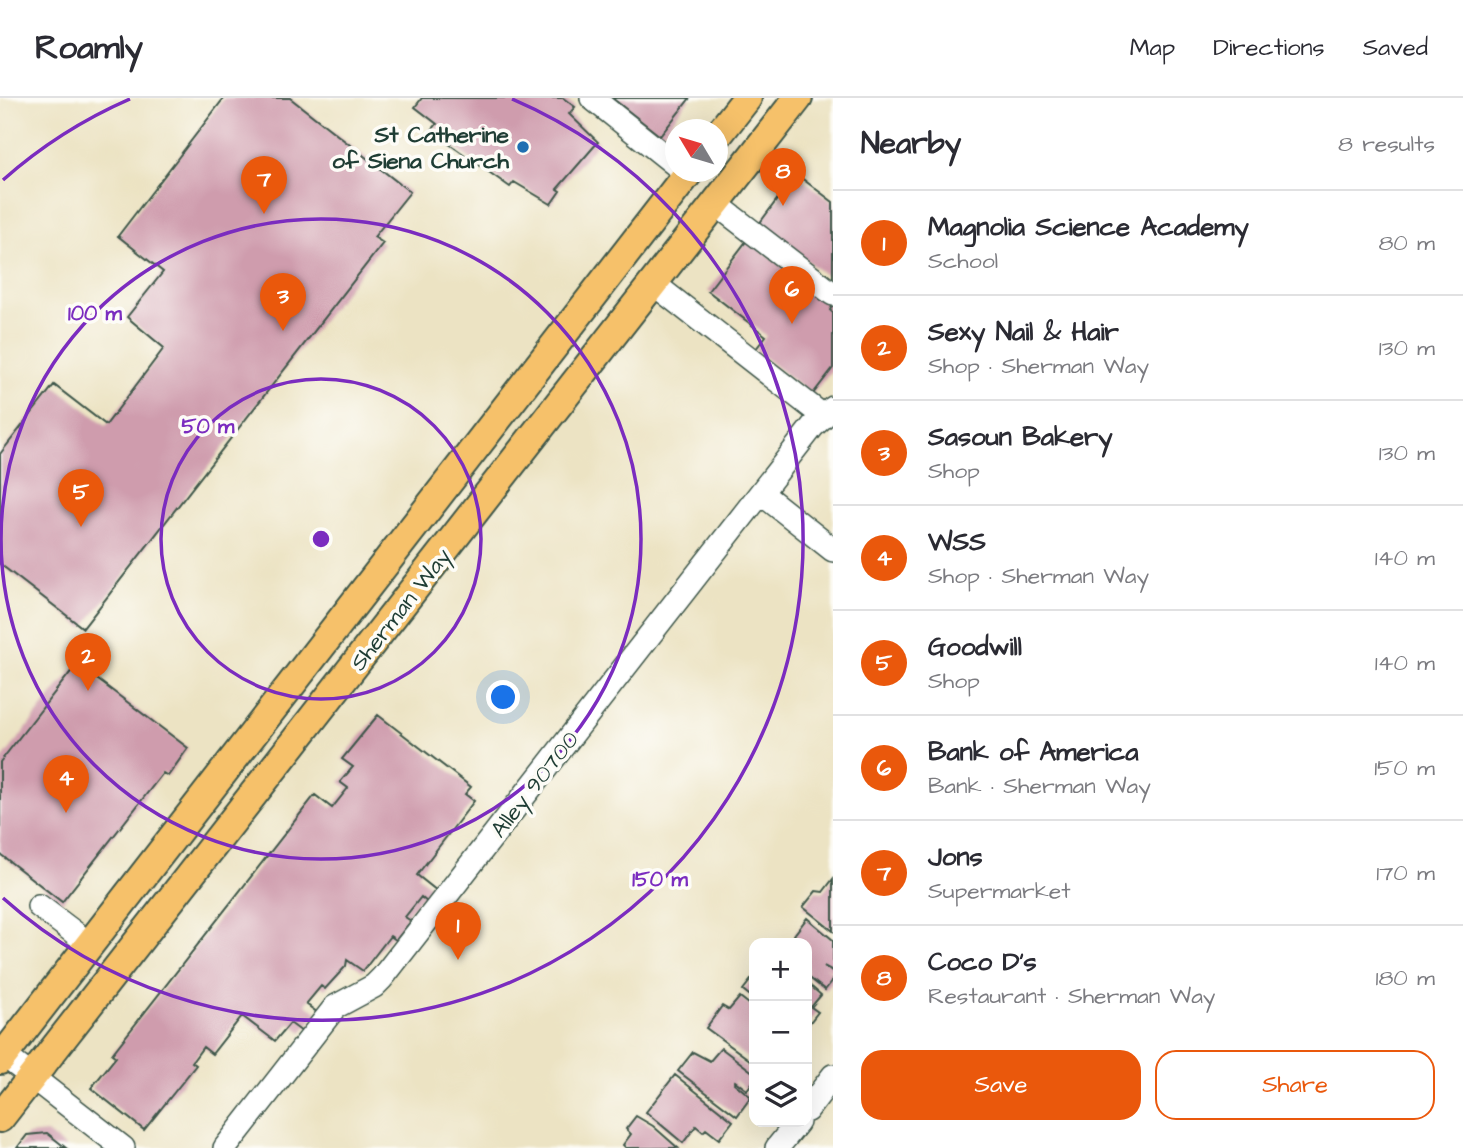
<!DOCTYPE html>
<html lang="en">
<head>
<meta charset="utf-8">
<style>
	body { margin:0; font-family:"Architects Daughter",sans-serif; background:#f7f7f7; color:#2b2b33 }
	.controls { position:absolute; right:21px; bottom:21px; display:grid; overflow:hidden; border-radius:14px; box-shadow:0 7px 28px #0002 }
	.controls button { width:63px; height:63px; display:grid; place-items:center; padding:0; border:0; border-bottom:2px solid #e1e1e2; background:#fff; color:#2b2b33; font:35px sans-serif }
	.compass { position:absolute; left:665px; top:21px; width:63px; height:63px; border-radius:50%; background:#fff; box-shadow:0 7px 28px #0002; rotate:308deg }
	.you { position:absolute; left:504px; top:600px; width:24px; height:24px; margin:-18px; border:5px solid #fff; border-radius:50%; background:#1a73e8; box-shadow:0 0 0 10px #1a73e833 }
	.badge { display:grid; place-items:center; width:46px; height:46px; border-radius:50%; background:#ea580c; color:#fff; font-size:23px; font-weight:700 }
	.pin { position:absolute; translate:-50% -58px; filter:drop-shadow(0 2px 4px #0008) }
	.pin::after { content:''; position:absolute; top:37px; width:24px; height:21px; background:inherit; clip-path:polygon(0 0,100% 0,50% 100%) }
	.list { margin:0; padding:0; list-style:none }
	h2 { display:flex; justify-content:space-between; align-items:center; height:91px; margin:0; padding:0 28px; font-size:30px }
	h2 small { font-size:23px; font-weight:400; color:#7c7c81 }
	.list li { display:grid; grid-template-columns:46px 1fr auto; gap:21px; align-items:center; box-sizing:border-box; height:105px; padding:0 28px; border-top:2px solid #e1e1e2 }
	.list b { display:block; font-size:26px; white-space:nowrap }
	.list p { margin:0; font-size:23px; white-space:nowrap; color:#7c7c81 }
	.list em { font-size:23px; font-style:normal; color:#7c7c81 }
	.actions { display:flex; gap:14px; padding:21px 28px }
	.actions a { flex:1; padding:16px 0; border:2px solid #ea580c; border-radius:21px; text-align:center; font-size:24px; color:#ea580c }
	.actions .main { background:#ea580c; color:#fff }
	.icon { flex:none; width:38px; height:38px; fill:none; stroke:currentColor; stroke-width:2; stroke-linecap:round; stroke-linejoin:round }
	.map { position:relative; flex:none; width:833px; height:1050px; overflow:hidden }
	header { display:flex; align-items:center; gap:42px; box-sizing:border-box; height:98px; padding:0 35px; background:#fff; border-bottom:2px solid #e1e1e2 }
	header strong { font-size:33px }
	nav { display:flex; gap:38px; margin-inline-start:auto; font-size:24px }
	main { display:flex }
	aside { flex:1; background:#fff }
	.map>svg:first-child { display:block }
</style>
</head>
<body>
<header>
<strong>Roamly</strong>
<nav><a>Map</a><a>Directions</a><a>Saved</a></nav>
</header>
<main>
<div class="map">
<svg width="833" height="1050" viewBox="0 0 833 1050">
	<rect width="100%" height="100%" fill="#fdfcf7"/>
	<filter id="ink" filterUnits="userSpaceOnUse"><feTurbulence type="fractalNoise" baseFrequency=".0143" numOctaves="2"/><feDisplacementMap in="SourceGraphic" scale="14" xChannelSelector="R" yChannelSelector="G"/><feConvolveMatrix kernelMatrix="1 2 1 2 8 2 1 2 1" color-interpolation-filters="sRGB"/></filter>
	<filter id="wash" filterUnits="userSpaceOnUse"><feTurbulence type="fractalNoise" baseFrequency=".00686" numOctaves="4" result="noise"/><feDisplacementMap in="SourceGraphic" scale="28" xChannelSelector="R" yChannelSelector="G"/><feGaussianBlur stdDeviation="1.57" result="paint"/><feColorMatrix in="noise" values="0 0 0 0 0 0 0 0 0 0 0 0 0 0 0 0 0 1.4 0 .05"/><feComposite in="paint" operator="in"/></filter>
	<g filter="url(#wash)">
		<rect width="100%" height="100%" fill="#ece3c3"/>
		<g id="blocks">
			<path fill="#cf9cad" d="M 224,0 L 290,0 L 410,94 L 374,139 L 383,145 L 83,530 L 0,466 L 0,356 L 54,287 L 106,327 L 164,250 L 127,219 L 163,174 L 118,138 Z
				M 422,0 L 563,0 L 575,9 L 569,16 L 598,44 L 557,91 L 560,93 L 551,106 L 514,84 L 510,89 L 431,33 L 437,26 L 415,9 Z
				M 612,0 L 690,0 L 660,38 Z
				M 796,76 L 833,104 L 833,183 L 759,126 Z
				M 748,141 L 833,207 L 830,212 L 833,215 L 833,270 L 812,297 L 755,252 L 766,238 L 708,193 Z
				M 77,566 L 188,650 L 168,678 L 163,675 L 62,804 L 0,756 L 0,664 Z
				M 378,617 L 471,689 L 465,696 L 474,703 L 417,777 L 437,793 L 428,805 L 421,799 L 405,819 L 411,823 L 396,842 L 390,838 L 363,873 L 347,862 L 346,868 L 325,891 L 321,888 L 306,906 L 318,915 L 302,934 L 290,925 L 275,943 L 242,918 L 212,956 L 203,949 L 192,964 L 196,967 L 144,1032 L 91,990 L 116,959 L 112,956 L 315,697 L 332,710 L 348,690 L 340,684 L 353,669 L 342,661 Z
				M 833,781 L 833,833 L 803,809 L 816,793 L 823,794 Z
				M 807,820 L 833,842 L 833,873 L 824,868 L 833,875 L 833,882 L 825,892 L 807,878 L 807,845 L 802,845 L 794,837 Z
				M 754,878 L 754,901 L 743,892 Z
				M 807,885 L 821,897 L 811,909 L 818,914 L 807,928 Z
				M 740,899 L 754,910 L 754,965 L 706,930 L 722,908 L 729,912 Z
				M 721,950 L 754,975 L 754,982 L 747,992 L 735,983 L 734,985 L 751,999 L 737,1018 L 678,973 L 693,954 L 710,963 Z
				M 675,977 L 733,1023 L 719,1041 L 706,1031 L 703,1034 L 696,1028 L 683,1045 L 646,1014 Z
				M 636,1018 L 653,1028 L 678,1050 L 626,1050 L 623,1047 L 631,1036 L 626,1031 Z
				M 47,1035 L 66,1050 L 17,1050 L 27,1037 Z"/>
		</g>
	</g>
	<g filter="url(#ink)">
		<use href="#blocks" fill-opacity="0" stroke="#3e5649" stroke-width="2"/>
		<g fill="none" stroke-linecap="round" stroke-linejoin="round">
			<defs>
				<path id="minor" d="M 592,0 L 676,67
					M 716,106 L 833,196
					M 654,186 L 823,318
					M 761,395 L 833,452
					M 39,808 L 88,845
					M 0,954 L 123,1050
					M 807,1012 L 833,978
					M 225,1050 L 335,909 L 374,888 L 382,880 L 813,328 L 833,310
					M 777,1050 L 798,1024"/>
				<path id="major" d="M 718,37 L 747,0
					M 0,962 L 689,74
					M 0,1020 L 798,0"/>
			</defs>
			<use href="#minor" stroke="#3e5649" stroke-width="26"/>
			<use href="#major" stroke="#3e5649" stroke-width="32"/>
			<use href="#minor" stroke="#fff" stroke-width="23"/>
			<use href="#major" stroke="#f6c16b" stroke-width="28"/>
		</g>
	</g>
	<g fill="none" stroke="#7b2cbf" stroke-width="3.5">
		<circle cx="321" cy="441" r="160"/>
		<circle cx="321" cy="441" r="320"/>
		<path d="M3 82A480 480 0 0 1 130 1M512 1A480 480 0 1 1 3 800"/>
	</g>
	<circle fill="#1f6fb2" stroke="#fdfcf7" stroke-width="2.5" cx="523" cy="49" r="7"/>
	<g text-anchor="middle" stroke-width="7" stroke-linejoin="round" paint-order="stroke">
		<g font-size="23" font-weight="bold" fill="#1f3d34" stroke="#fdfcf7" text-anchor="end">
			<text x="509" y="44">St Catherine<tspan x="509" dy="26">of Siena Church</tspan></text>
		</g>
		<g font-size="23" fill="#1f3d34" stroke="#fdfcf7">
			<text transform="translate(400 511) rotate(-52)" y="8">Sherman Way</text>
			<text transform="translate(534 686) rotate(-52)" y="8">Alley 90700</text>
		</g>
	</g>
	<circle cx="321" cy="441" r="10" fill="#7b2cbf" stroke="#fdfcf7" stroke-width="3.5"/>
	<g font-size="21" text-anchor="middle" font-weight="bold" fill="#7b2cbf" stroke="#fdfcf7" stroke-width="7" stroke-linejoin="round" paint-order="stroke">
		<text x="95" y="222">100 m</text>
		<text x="208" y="335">50 m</text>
		<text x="660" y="788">150 m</text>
	</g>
</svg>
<div class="controls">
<button>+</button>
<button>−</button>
<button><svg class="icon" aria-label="layers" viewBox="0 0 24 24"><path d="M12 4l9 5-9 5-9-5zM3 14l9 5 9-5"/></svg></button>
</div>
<svg class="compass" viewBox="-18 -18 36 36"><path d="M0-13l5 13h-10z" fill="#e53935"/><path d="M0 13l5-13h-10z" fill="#7c7c81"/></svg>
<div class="you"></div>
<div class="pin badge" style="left:458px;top:862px">1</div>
<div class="pin badge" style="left:88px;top:593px">2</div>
<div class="pin badge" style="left:283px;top:233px">3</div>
<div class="pin badge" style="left:66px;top:715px">4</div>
<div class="pin badge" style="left:81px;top:429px">5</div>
<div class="pin badge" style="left:792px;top:226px">6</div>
<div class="pin badge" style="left:264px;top:116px">7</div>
<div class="pin badge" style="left:783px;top:108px">8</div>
</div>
<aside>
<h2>Nearby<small>8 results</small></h2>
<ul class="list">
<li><span class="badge">1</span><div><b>Magnolia Science Academy</b><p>School</p></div><em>80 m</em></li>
<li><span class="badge">2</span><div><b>Sexy Nail &amp; Hair</b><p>Shop · Sherman Way</p></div><em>130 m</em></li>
<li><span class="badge">3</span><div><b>Sasoun Bakery</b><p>Shop</p></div><em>130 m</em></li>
<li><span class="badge">4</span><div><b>WSS</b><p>Shop · Sherman Way</p></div><em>140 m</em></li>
<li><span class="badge">5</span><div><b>Goodwill</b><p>Shop</p></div><em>140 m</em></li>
<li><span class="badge">6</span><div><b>Bank of America</b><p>Bank · Sherman Way</p></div><em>150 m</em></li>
<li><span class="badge">7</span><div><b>Jons</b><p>Supermarket</p></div><em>170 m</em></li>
<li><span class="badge">8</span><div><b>Coco D's</b><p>Restaurant · Sherman Way</p></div><em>180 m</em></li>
</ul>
<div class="actions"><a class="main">Save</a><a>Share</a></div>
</aside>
</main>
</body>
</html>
